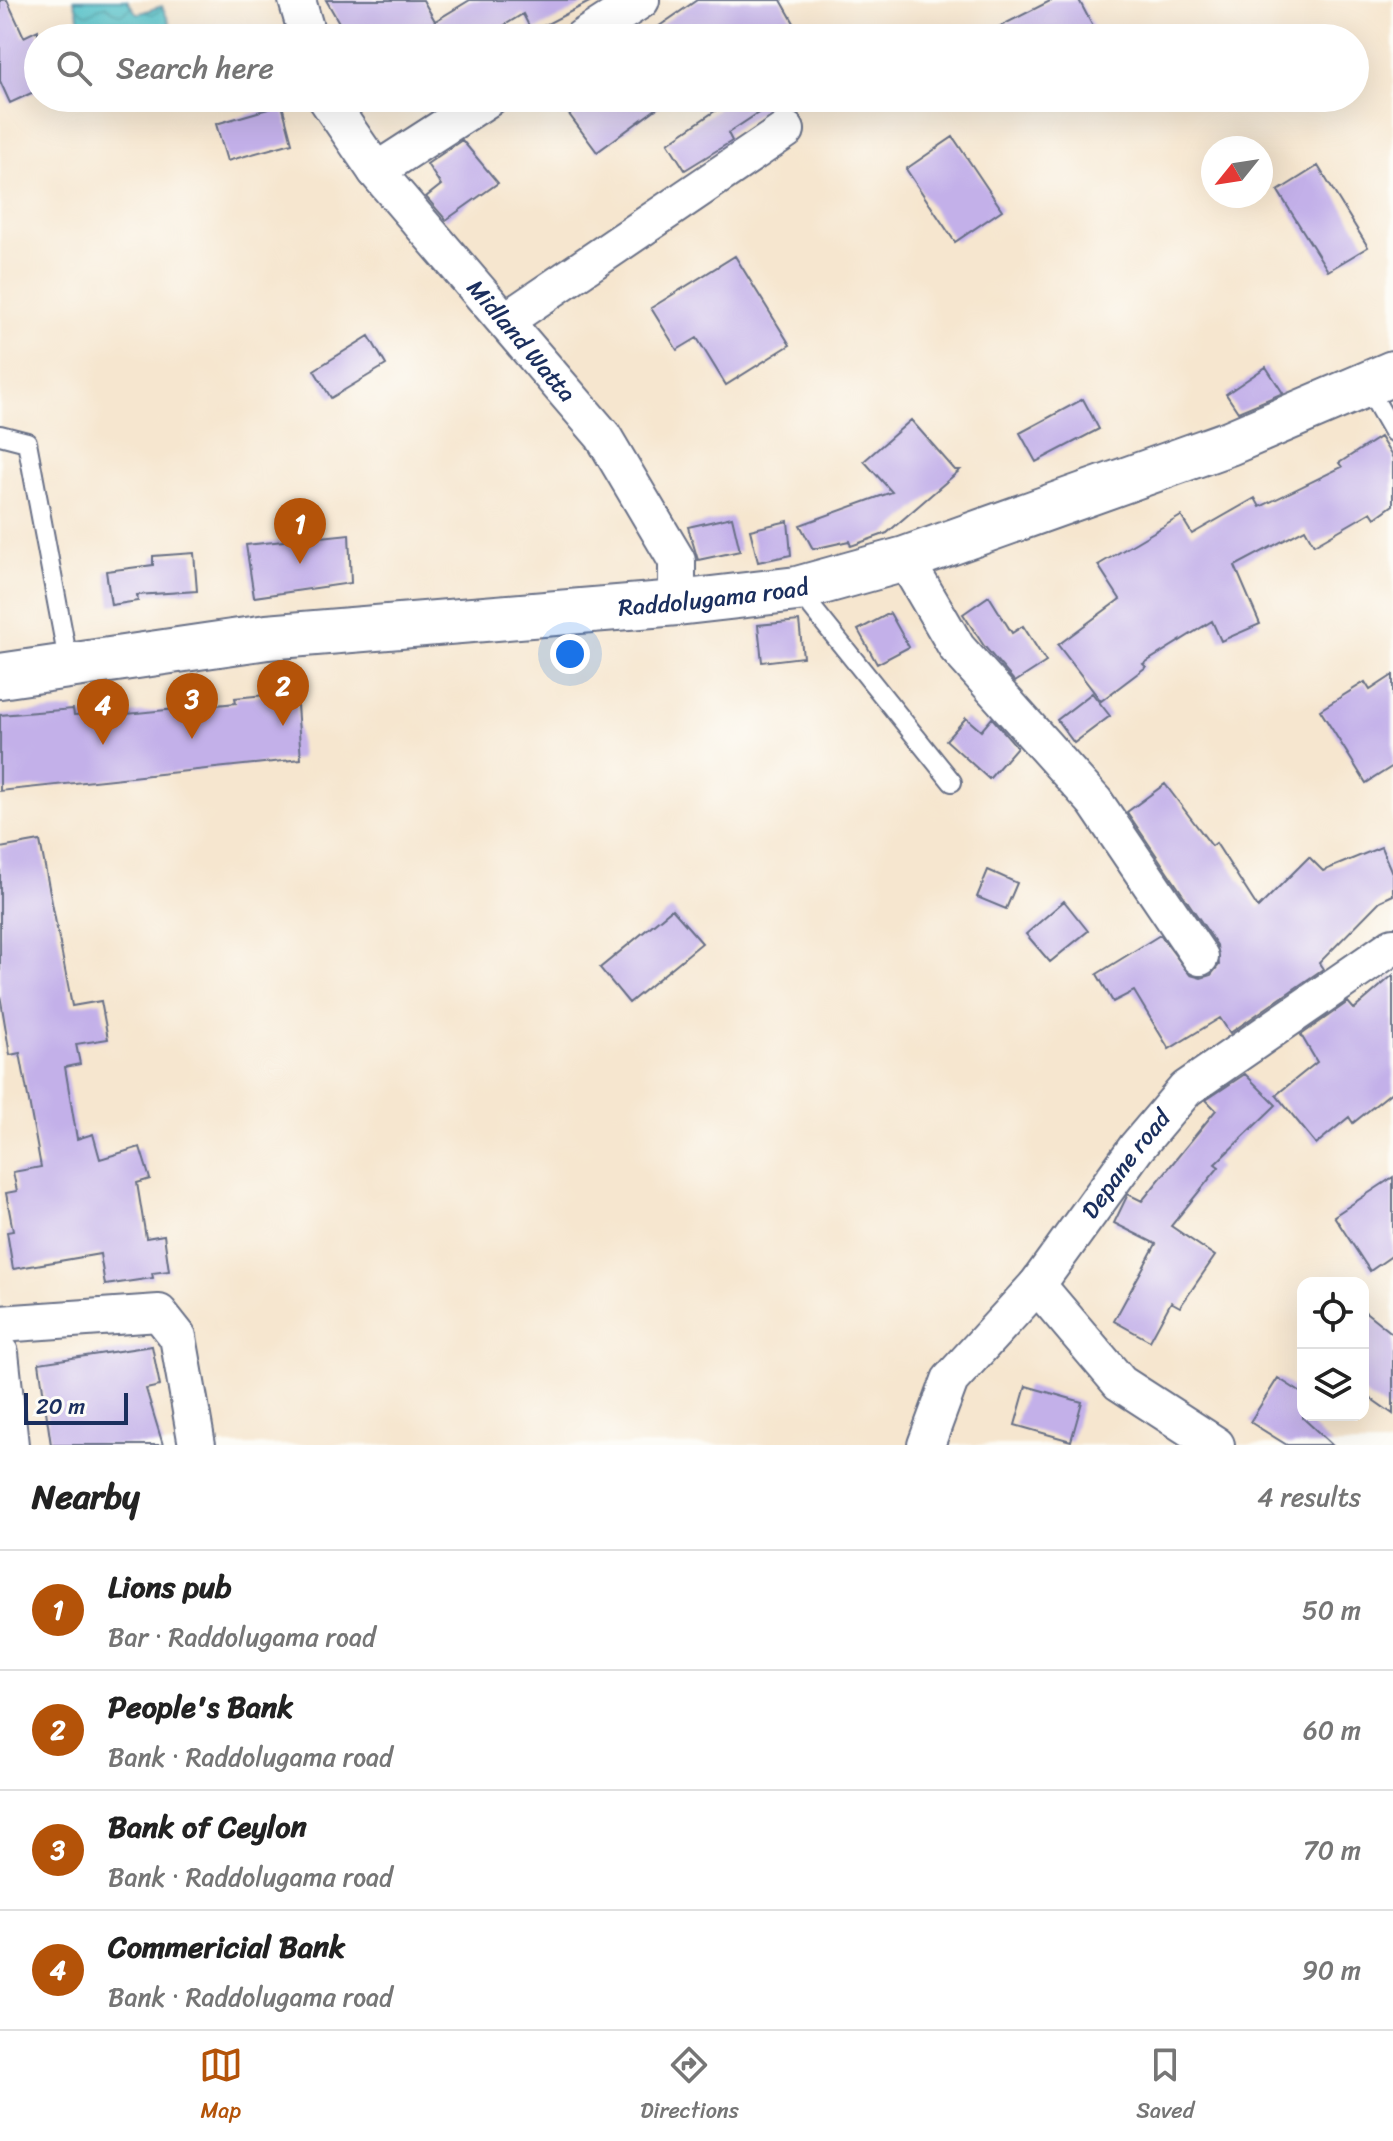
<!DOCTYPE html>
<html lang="en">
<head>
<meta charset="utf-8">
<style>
	body { margin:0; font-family:Sriracha,sans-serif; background:#f2f2f2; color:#222 }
	.controls { position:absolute; right:24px; bottom:24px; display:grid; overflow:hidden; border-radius:16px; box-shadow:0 8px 32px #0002 }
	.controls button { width:72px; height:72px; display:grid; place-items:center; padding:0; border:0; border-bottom:2px solid #e0e0e0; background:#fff; color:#222; font:40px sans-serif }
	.compass { position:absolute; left:1201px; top:136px; width:72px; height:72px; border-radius:50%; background:#fff; box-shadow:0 8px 32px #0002; rotate:240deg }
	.scale { position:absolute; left:24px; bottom:20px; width:104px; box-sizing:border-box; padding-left:8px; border:4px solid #1b2f5e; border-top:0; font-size:22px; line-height:28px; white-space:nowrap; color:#1b2f5e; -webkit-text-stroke:6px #fdfcf7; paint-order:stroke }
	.you { position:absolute; left:570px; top:654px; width:28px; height:28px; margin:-20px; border:6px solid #fff; border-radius:50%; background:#1a73e8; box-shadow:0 0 0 12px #1a73e833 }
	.badge { display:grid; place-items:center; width:52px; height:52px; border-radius:50%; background:#b45309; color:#fff; font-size:26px; font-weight:700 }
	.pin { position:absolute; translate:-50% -66px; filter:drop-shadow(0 2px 4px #0008) }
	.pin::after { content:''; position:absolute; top:42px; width:28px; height:24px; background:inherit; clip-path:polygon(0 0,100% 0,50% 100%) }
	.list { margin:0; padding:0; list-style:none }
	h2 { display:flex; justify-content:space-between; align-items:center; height:104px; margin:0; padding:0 32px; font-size:34px }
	h2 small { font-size:26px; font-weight:400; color:#767676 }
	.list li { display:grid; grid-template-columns:52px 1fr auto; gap:24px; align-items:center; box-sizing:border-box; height:120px; padding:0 32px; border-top:2px solid #e0e0e0 }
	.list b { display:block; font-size:30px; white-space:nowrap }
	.list p { margin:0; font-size:26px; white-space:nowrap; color:#767676 }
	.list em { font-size:26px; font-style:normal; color:#767676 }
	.icon { flex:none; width:44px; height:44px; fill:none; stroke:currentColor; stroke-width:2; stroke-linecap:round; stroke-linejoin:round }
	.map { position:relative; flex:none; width:1393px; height:1445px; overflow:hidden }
	.search { position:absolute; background:#fff; box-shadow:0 8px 32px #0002; left:24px; right:24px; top:24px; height:88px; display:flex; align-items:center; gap:20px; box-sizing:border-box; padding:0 28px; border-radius:44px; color:#767676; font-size:30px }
	.sheet { height:584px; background:#fff }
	nav { display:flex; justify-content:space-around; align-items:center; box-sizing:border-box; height:112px; border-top:2px solid #e0e0e0; background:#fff; font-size:22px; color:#767676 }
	nav a { display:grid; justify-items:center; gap:4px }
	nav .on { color:#b45309 }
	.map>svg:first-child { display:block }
</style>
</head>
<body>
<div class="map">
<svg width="1393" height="1445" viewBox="0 0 1393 1445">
	<defs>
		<pattern id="water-waves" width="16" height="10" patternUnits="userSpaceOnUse" patternTransform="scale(2)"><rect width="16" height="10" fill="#55c3ca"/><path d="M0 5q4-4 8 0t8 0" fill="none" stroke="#469fa7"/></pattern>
	</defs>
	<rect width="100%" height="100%" fill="#fdfcf7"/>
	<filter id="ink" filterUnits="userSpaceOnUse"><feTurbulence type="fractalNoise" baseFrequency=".0125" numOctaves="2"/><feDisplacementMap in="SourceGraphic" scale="16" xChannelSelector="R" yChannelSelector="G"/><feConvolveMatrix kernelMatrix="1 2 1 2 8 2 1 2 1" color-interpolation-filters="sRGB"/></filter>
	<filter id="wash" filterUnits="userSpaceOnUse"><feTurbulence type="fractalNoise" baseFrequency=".006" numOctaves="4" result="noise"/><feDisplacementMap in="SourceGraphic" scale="32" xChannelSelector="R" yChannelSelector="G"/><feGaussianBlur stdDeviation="1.8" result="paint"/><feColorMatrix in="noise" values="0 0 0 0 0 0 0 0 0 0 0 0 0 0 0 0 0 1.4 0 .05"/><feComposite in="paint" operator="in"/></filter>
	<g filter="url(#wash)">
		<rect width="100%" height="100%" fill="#f6e6cf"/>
		<path fill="url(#water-waves)" stroke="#387994" stroke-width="2" d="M 74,0 L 127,0 L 137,14 L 162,6 L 176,38 L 85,38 Z"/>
		<g id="blocks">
			<path fill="#c3b0e9" d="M 0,0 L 7,0 L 24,37 L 38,30 L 38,90 L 10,103 L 0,81 Z
				M 326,0 L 423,0 L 435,21 L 470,0 L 593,0 L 532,32 L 523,14 L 483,38 L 348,38 Z
				M 697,0 L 781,0 L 794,23 L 768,38 L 642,38 Z
				M 1052,0 L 1079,0 L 1099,38 L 977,38 Z
				M 557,98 L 671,98 L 597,152 Z
				M 734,98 L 781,98 L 728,133 L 732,141 L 685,170 L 668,143 Z
				M 282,105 L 292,143 L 227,161 L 216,124 Z
				M 953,137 L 1002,210 L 955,242 L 906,169 Z
				M 462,140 L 498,183 L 446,220 L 426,197 L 441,185 L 427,164 Z
				M 1318,166 L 1368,247 L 1328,271 L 1278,191 Z
				M 735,256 L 790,345 L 726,385 L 697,338 L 677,350 L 651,308 Z
				M 369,336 L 386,365 L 331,398 L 314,370 Z
				M 1266,367 L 1283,393 L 1238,412 L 1226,394 Z
				M 1083,399 L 1099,429 L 1036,462 L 1020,433 Z
				M 911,420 L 955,470 L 960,470 L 887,533 L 851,546 L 849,541 L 813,549 L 800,525 L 892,492 L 864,461 Z
				M 1380,437 L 1393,458 L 1393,505 L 1375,518 L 1371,512 L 1314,545 L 1305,529 L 1235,566 L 1260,624 L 1221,641 L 1212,621 L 1143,664 L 1146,667 L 1101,701 L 1058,645 L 1120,599 L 1098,565 L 1181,516 L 1192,534 L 1255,498 L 1260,507 L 1342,467 L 1339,463 Z
				M 732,517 L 740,551 L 698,560 L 688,527 Z
				M 788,521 L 791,555 L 758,562 L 750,530 Z
				M 349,534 L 351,583 L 254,597 L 246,545 Z
				M 194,553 L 197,591 L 137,595 L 138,601 L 111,605 L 106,571 L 153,565 L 153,556 Z
				M 989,596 L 1012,633 L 1023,626 L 1046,662 L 1015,682 L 984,646 L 963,614 Z
				M 890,613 L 909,647 L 877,664 L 858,630 Z
				M 799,621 L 803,657 L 762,662 L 758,625 Z
				M 1393,675 L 1393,766 L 1366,783 L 1320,710 L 1365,682 L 1370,690 Z
				M 296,692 L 301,759 L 0,791 L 0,715 L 73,709 L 74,715 L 117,712 L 117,715 L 236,703 L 235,698 Z
				M 1092,693 L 1110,716 L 1074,743 L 1057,720 Z
				M 966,718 L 981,731 L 992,718 L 1017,747 L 989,779 L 946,740 Z
				M 1165,784 L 1212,846 L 1216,843 L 1258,908 L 1309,857 L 1323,871 L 1381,847 L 1393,875 L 1393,895 L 1380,901 L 1319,963 L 1323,969 L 1230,1033 L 1220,1018 L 1169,1049 L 1134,991 L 1113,1002 L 1097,974 L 1160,935 L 1190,975 L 1201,978 L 1211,975 L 1219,965 L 1217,945 L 1127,812 Z
				M 40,841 L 72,1006 L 101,1001 L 108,1039 L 76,1044 L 80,1064 L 65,1067 L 77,1139 L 93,1134 L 100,1159 L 140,1147 L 150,1179 L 137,1183 L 146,1238 L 164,1235 L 169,1271 L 152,1273 L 153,1278 L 105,1285 L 100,1254 L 13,1269 L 7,1232 L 13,1231 L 6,1193 L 17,1191 L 13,1172 L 41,1167 L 20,1053 L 10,1055 L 0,995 L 0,848 Z
				M 988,870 L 1017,883 L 1006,909 L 977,897 Z
				M 1064,901 L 1088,931 L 1050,962 L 1026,934 Z
				M 672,909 L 702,943 L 629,1003 L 600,968 Z
				M 1393,975 L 1393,1091 L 1353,1123 L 1349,1117 L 1316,1144 L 1276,1095 L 1317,1062 L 1301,1035 L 1348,1002 L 1354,1009 Z
				M 1245,1074 L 1276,1105 L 1215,1164 L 1219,1167 L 1171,1226 L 1215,1256 L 1180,1307 L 1171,1302 L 1150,1341 L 1114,1321 L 1156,1244 L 1114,1223 L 1128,1194 L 1142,1201 L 1216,1110 L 1206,1100 Z
				M 1393,1177 L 1393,1255 L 1370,1271 L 1334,1216 Z
				M 1363,1310 L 1393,1334 L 1393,1414 L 1363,1393 Z
				M 152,1346 L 160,1386 L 146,1389 L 163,1445 L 51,1445 L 39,1363 Z
				M 1278,1378 L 1303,1394 L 1303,1418 L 1332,1445 L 1287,1445 L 1250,1422 Z
				M 1026,1386 L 1082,1402 L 1071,1441 L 1015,1425 Z"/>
		</g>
	</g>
	<g filter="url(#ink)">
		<use href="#blocks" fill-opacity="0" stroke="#686f86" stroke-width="2"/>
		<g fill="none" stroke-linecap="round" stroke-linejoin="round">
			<defs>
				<path id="lane" d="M 1366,385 L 1393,432
					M 0,435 L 27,442 L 69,666
					M 797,589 L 952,782"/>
				<g id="street">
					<path d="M 297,0 L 308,38"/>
					<path d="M 582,38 L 641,0"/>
					<path id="s1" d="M 326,98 L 376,171 L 603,436 L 677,561 L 677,603"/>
					<path d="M 376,171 L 489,98"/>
					<path d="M 505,321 L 786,130"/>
					<path d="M 905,559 L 957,648 L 1095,802 L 1200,957"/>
					<path d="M 1037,1285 L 1120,1383 L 1216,1445"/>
					<path d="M 0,1324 L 159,1313 L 178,1337 L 197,1445"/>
					<path d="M 0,1353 L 10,1445"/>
					<path id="s2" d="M 926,1445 L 950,1380 L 1037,1285 L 1136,1148 L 1186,1089 L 1393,946"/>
				</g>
				<g id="secondary">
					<path id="s3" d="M 0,676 L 267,637 L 677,603 L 797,589 L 905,559 L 1229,443 L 1393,373"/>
				</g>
			</defs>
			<use href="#lane" stroke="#686f86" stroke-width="22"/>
			<use href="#street" stroke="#686f86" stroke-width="40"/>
			<use href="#secondary" stroke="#686f86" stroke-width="48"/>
			<use href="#lane" stroke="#fff" stroke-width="18"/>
			<use href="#street" stroke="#fff" stroke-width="36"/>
			<use href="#secondary" stroke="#fff" stroke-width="44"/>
		</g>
	</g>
	<g text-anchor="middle" stroke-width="7" stroke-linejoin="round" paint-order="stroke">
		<g font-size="24" fill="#1b2f5e" stroke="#fdfcf7">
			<text dy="8" stroke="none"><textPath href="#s1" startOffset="312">Midland Watta</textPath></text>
			<text dy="8" stroke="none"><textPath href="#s3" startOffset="718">Raddolugama road</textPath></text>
			<text dy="8" stroke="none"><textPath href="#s2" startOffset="348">Depane road</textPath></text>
		</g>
	</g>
</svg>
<div class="controls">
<button><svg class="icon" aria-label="locate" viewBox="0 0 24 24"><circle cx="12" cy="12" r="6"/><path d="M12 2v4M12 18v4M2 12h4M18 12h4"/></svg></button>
<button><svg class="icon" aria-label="layers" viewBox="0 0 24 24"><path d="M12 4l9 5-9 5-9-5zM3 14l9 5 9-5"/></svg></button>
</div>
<svg class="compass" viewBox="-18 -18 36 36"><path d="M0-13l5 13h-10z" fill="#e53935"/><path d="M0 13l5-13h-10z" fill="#767676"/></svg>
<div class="scale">20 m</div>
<div class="you"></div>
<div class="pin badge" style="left:300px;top:564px">1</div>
<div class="pin badge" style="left:283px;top:726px">2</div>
<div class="pin badge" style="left:192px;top:739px">3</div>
<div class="pin badge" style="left:103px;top:745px">4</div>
<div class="search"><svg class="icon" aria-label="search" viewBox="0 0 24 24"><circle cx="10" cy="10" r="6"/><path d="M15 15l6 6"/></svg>Search here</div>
</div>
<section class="sheet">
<h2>Nearby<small>4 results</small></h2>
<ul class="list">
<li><span class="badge">1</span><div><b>Lions pub</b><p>Bar · Raddolugama road</p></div><em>50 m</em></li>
<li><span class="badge">2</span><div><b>People's Bank</b><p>Bank · Raddolugama road</p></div><em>60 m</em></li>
<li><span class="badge">3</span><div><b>Bank of Ceylon</b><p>Bank · Raddolugama road</p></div><em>70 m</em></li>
<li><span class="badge">4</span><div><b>Commericial Bank</b><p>Bank · Raddolugama road</p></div><em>90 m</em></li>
</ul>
</section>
<nav>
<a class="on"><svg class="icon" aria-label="map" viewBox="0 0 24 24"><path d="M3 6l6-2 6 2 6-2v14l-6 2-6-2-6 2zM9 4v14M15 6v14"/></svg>Map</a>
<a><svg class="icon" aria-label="directions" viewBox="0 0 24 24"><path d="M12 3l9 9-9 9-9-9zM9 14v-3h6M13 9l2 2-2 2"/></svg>Directions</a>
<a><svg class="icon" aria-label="saved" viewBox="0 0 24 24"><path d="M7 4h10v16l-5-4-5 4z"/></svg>Saved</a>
</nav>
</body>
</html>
